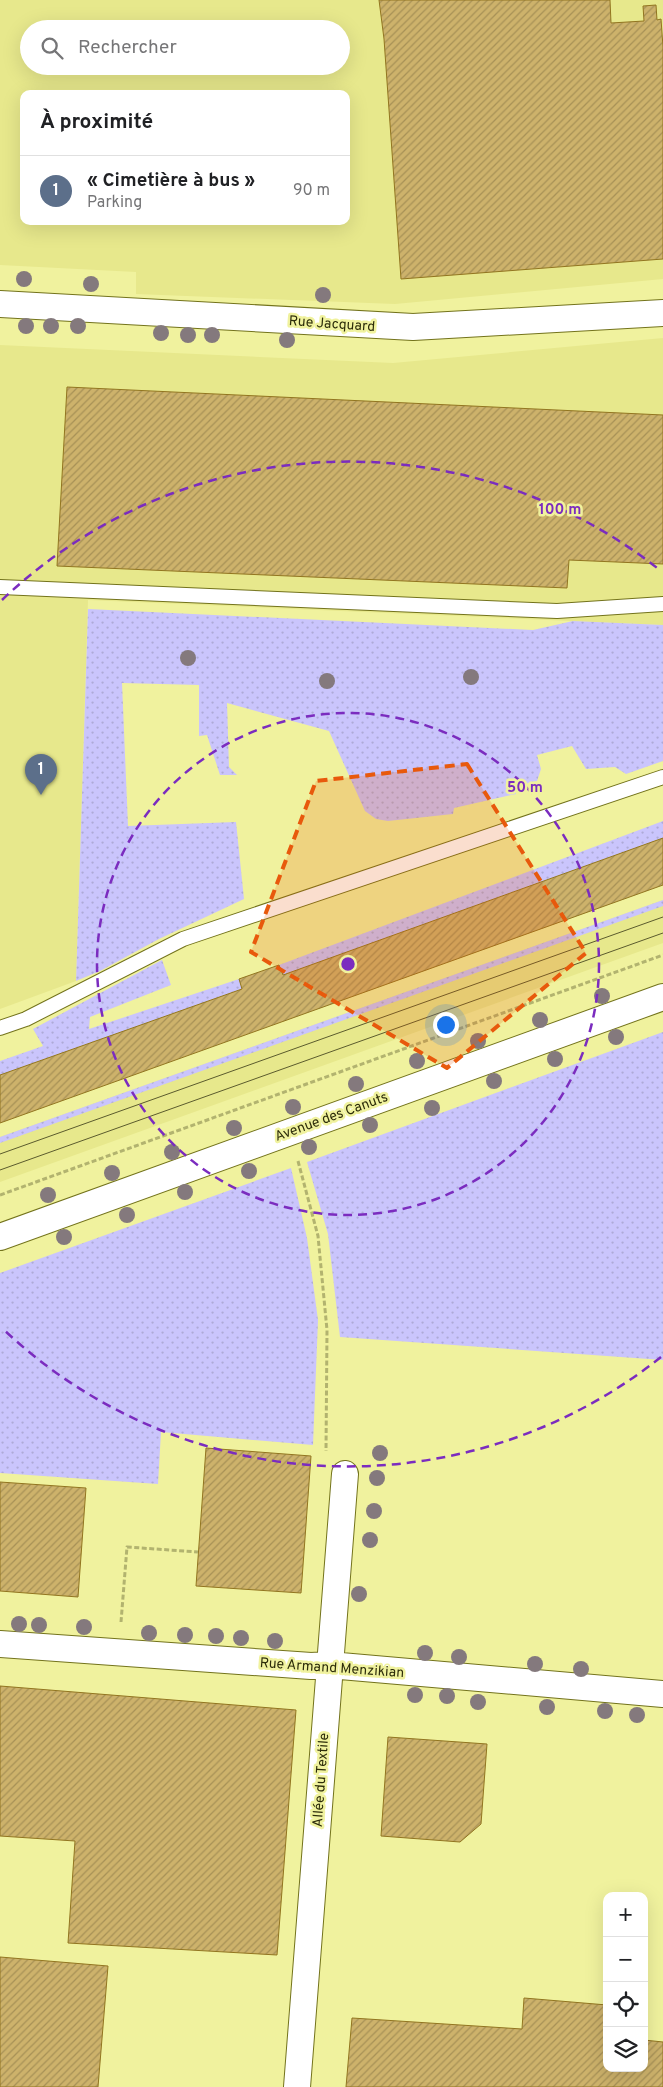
<!DOCTYPE html>
<html lang="fr">
<head>
<meta charset="utf-8">
<style>
	body { margin:0; font-family:Overpass,sans-serif; background:#f2f2f2; color:#202124 }
	.controls { position:absolute; right:15px; bottom:15px; display:grid; overflow:hidden; border-radius:10px; box-shadow:0 5px 20px #0002 }
	.controls button { width:45px; height:45px; display:grid; place-items:center; padding:0; border:0; border-bottom:1px solid #e0e0e0; background:#fff; color:#202124; font:25px sans-serif }
	.you { position:absolute; left:445px; top:1024px; width:18px; height:18px; margin:-12px; border:4px solid #fff; border-radius:50%; background:#1a73e8; box-shadow:0 0 0 8px #1a73e833 }
	.badge { display:grid; place-items:center; width:32px; height:32px; border-radius:50%; background:#0b8043; color:#fff; font-size:16px; font-weight:700 }
	.pin { position:absolute; translate:-50% -41px; filter:drop-shadow(0 1px 2px #0008) }
	.pin::after { content:''; position:absolute; top:26px; width:18px; height:15px; background:inherit; clip-path:polygon(0 0,100% 0,50% 100%) }
	.list { margin:0; padding:0; list-style:none }
	h2 { display:flex; justify-content:space-between; align-items:center; height:65px; margin:0; padding:0 20px; font-size:21px }
	h2 small { font-size:16px; font-weight:400; color:#757577 }
	.list li { display:grid; grid-template-columns:32px 1fr auto; gap:15px; align-items:center; box-sizing:border-box; height:70px; padding:0 20px; border-top:1px solid #e0e0e0 }
	.list b { display:block; font-size:19px; white-space:nowrap }
	.list p { margin:0; font-size:16px; white-space:nowrap; color:#757577 }
	.list em { font-size:16px; font-style:normal; color:#757577 }
	.icon { flex:none; width:28px; height:28px; fill:none; stroke:currentColor; stroke-width:2; stroke-linecap:round; stroke-linejoin:round }
	.map { position:relative; flex:none; width:663px; height:2087px; overflow:hidden }
	.search { position:absolute; background:#fff; box-shadow:0 5px 20px #0002; left:20px; top:20px; width:330px; height:55px; display:flex; align-items:center; gap:12px; box-sizing:border-box; padding:0 18px; border-radius:28px; color:#757577; font-size:19px }
	.panel { position:absolute; background:#fff; box-shadow:0 5px 20px #0002; left:20px; top:90px; width:330px; height:135px; border-radius:10px }
	.map>svg:first-child { display:block }
</style>
</head>
<body>
<div class="map">
<svg width="663" height="2087" viewBox="0 0 663 2087">
	<defs>
		<pattern id="grass-dots" width="8" height="8" patternUnits="userSpaceOnUse" patternTransform="scale(1.25)"><rect width="8" height="8" fill="#cac5fc"/><path d="M2 2h.1M6 6h.1" fill="none" stroke="#aeaad7" stroke-width="1.8" stroke-linecap="round"/></pattern>
		<pattern id="building-hatch" width="6" height="6" patternUnits="userSpaceOnUse" patternTransform="scale(1.25)"><rect width="6" height="6" fill="#cdb26b"/><path d="M-1 1l2-2M0 6l6-6M5 7l2-2" fill="none" stroke="#a79156"/></pattern>
	</defs>
	<rect width="100%" height="100%" fill="#f0f29e"/>
	<path fill="#e7e88c" fill-rule="evenodd" d="M 0,0 L 663,0 L 663,279 L 395,304 L 136,294 L 136,272 L 0,265 ZM 29,29 L 341,29 L 341,66 L 29,66 ZM 24,94 L 346,94 L 346,221 L 24,221 Z
		M 663,338 L 663,625 L 88,600 L 76,981 L 0,1009 L 0,345 L 393,363 Z
		M 663,900 L 663,943 L 0,1182 L 0,1137 Z"/>
	<path fill="url(#grass-dots)" d="M 88,609 L 533,630 L 573,621 L 663,625 L 663,761 L 626,774 L 615,767 L 586,769 L 572,746 L 537,755 L 541,769 L 537,781 L 516,786 L 516,794 L 454,808 L 453,814 L 388,821 L 376,819 L 365,811 L 329,731 L 227,703 L 229,767 L 237,775 L 220,775 L 207,735 L 199,736 L 199,685 L 122,683 L 128,826 L 236,822 L 244,899 L 159,939 L 100,971 L 76,981 Z
		M 663,821 L 663,838 L 283,975 L 279,965 Z
		M 663,900 L 663,906 L 0,1143 L 0,1137 Z
		M 162,960 L 171,985 L 90,1017 L 89,1029 L 239,979 L 242,989 L 0,1075 L 0,1061 L 43,1046 L 33,1029 Z
		M 663,1032 L 663,1360 L 340,1337 L 328,1234 L 307,1162 Z
		M 291,1168 L 307,1238 L 318,1320 L 313,1445 L 161,1432 L 158,1484 L 0,1473 L 0,1273 Z"/>
	<path fill="url(#building-hatch)" stroke="#927520" d="M 379,0 L 610,0 L 611,23 L 644,21 L 643,6 L 656,5 L 657,20 L 661,19 L 663,47 L 663,259 L 401,279 L 384,39 Z
		M 67,387 L 663,415 L 663,564 L 569,560 L 567,588 L 57,566 Z
		M 663,838 L 663,885 L 0,1123 L 0,1075 L 242,989 L 239,979 L 279,965 L 283,975 Z
		M 206,1448 L 311,1456 L 301,1593 L 196,1586 Z
		M 0,1482 L 86,1488 L 78,1597 L 0,1591 Z
		M 0,1686 L 296,1710 L 277,1955 L 68,1943 L 75,1841 L 0,1836 Z
		M 388,1737 L 487,1744 L 481,1824 L 460,1842 L 381,1836 Z
		M 0,1957 L 108,1966 L 98,2087 L 0,2087 Z
		M 524,1998 L 607,2005 L 607,2068 L 644,2068 L 644,2040 L 663,2042 L 663,2087 L 346,2087 L 352,2018 L 522,2029 Z"/>
	<g fill="none" stroke-linecap="round" stroke-linejoin="round">
		<defs>
			<path id="lane" d="M 0,587 L 557,611 L 663,604
				M 0,1028 L 26,1019 L 183,939 L 663,777"/>
			<path id="street" d="M 0,304 L 413,327 L 663,313
				M 0,1237 L 663,997
				M 0,1644 L 311,1666 L 329,1665 L 663,1694
				M 297,2087 L 345,1474"/>
		</defs>
		<use href="#lane" stroke="#73731c" stroke-width="16"/>
		<use href="#street" stroke="#73731c" stroke-width="28"/>
		<path stroke="#b2b36f" stroke-width="3" stroke-dasharray="5 2.5" stroke-linecap="butt" d="M 298,1161 L 318,1236 L 327,1330 L 326,1451
			M 0,1195 L 663,955
			M 121,1622 L 127,1547 L 198,1552"/>
		<use href="#lane" stroke="#fff" stroke-width="14"/>
		<use href="#street" stroke="#fff" stroke-width="26"/>
		<path stroke="#5b5b2d" stroke-width="1" d="M 0,1154 L 663,917
			M 0,1170 L 663,933"/>
	</g>
	<g fill="#84797d">
		<circle cx="24" cy="279" r="8"/>
		<circle cx="91" cy="284" r="8"/>
		<circle cx="323" cy="295" r="8"/>
		<circle cx="26" cy="326" r="8"/>
		<circle cx="51" cy="326" r="8"/>
		<circle cx="78" cy="326" r="8"/>
		<circle cx="161" cy="333" r="8"/>
		<circle cx="188" cy="335" r="8"/>
		<circle cx="212" cy="335" r="8"/>
		<circle cx="287" cy="340" r="8"/>
		<circle cx="188" cy="658" r="8"/>
		<circle cx="471" cy="677" r="8"/>
		<circle cx="327" cy="681" r="8"/>
		<circle cx="602" cy="996" r="8"/>
		<circle cx="540" cy="1020" r="8"/>
		<circle cx="616" cy="1037" r="8"/>
		<circle cx="478" cy="1041" r="8"/>
		<circle cx="555" cy="1059" r="8"/>
		<circle cx="417" cy="1061" r="8"/>
		<circle cx="494" cy="1081" r="8"/>
		<circle cx="356" cy="1084" r="8"/>
		<circle cx="293" cy="1107" r="8"/>
		<circle cx="432" cy="1108" r="8"/>
		<circle cx="370" cy="1125" r="8"/>
		<circle cx="234" cy="1128" r="8"/>
		<circle cx="309" cy="1147" r="8"/>
		<circle cx="172" cy="1152" r="8"/>
		<circle cx="249" cy="1171" r="8"/>
		<circle cx="112" cy="1173" r="8"/>
		<circle cx="185" cy="1192" r="8"/>
		<circle cx="48" cy="1195" r="8"/>
		<circle cx="127" cy="1215" r="8"/>
		<circle cx="64" cy="1237" r="8"/>
		<circle cx="380" cy="1453" r="8"/>
		<circle cx="377" cy="1478" r="8"/>
		<circle cx="374" cy="1511" r="8"/>
		<circle cx="370" cy="1540" r="8"/>
		<circle cx="359" cy="1594" r="8"/>
		<circle cx="19" cy="1624" r="8"/>
		<circle cx="39" cy="1625" r="8"/>
		<circle cx="84" cy="1627" r="8"/>
		<circle cx="149" cy="1633" r="8"/>
		<circle cx="185" cy="1635" r="8"/>
		<circle cx="216" cy="1636" r="8"/>
		<circle cx="241" cy="1638" r="8"/>
		<circle cx="275" cy="1641" r="8"/>
		<circle cx="425" cy="1653" r="8"/>
		<circle cx="459" cy="1657" r="8"/>
		<circle cx="535" cy="1664" r="8"/>
		<circle cx="581" cy="1669" r="8"/>
		<circle cx="415" cy="1695" r="8"/>
		<circle cx="447" cy="1696" r="8"/>
		<circle cx="478" cy="1702" r="8"/>
		<circle cx="547" cy="1707" r="8"/>
		<circle cx="605" cy="1711" r="8"/>
		<circle cx="637" cy="1715" r="8"/>
	</g>
	<path fill="#e8590c" fill-opacity="0.2" stroke="#e8590c" stroke-width="4" stroke-dasharray="10 6" stroke-linejoin="round" d="M 467,764 L 586,953 L 447,1068 L 251,952 L 316,781 Z"/>
	<g fill="none" stroke="#7b2cbf" stroke-width="2.5" stroke-dasharray="9 6">
		<circle cx="348" cy="964" r="251"/>
		<path d="M661 1357A502 502 0 0 1 2 1328M2 600A502 502 0 0 1 661 571"/>
	</g>
	<g text-anchor="middle" stroke-width="5" stroke-linejoin="round" paint-order="stroke">
		<g font-size="14" fill="#2d2d0a" stroke="#f0f29e">
			<text transform="translate(332 323) rotate(4)" y="5">Rue Jacquard</text>
			<text transform="translate(331 1116) rotate(-20)" y="5">Avenue des Canuts</text>
			<text transform="translate(332 1667) rotate(4)" y="5">Rue Armand Menzikian</text>
			<text transform="translate(320 1780) rotate(-86)" y="5">Allée du Textile</text>
		</g>
	</g>
	<circle cx="348" cy="964" r="8" fill="#7b2cbf" stroke="#f0f29e" stroke-width="2.5"/>
	<g font-size="15" text-anchor="middle" font-weight="bold" fill="#7b2cbf" stroke="#f0f29e" stroke-width="5" stroke-linejoin="round" paint-order="stroke">
		<text x="560" y="514">100 m</text>
		<text x="525" y="792">50 m</text>
	</g>
</svg>
<div class="controls">
<button>+</button>
<button>−</button>
<button><svg class="icon" aria-label="locate" viewBox="0 0 24 24"><circle cx="12" cy="12" r="6"/><path d="M12 2v4M12 18v4M2 12h4M18 12h4"/></svg></button>
<button><svg class="icon" aria-label="layers" viewBox="0 0 24 24"><path d="M12 4l9 5-9 5-9-5zM3 14l9 5 9-5"/></svg></button>
</div>
<div class="you"></div>
<div class="pin badge" style="left:41px;top:795px;background:#5c6f8a">1</div>
<div class="search"><svg class="icon" aria-label="search" viewBox="0 0 24 24"><circle cx="10" cy="10" r="6"/><path d="M15 15l6 6"/></svg>Rechercher</div>
<section class="panel">
<h2>À proximité<small></small></h2>
<ul class="list">
<li><span class="badge" style="background:#5c6f8a">1</span><div><b>« Cimetière à bus »</b><p>Parking</p></div><em>90 m</em></li>
</ul>
</section>
</div>
</body>
</html>
